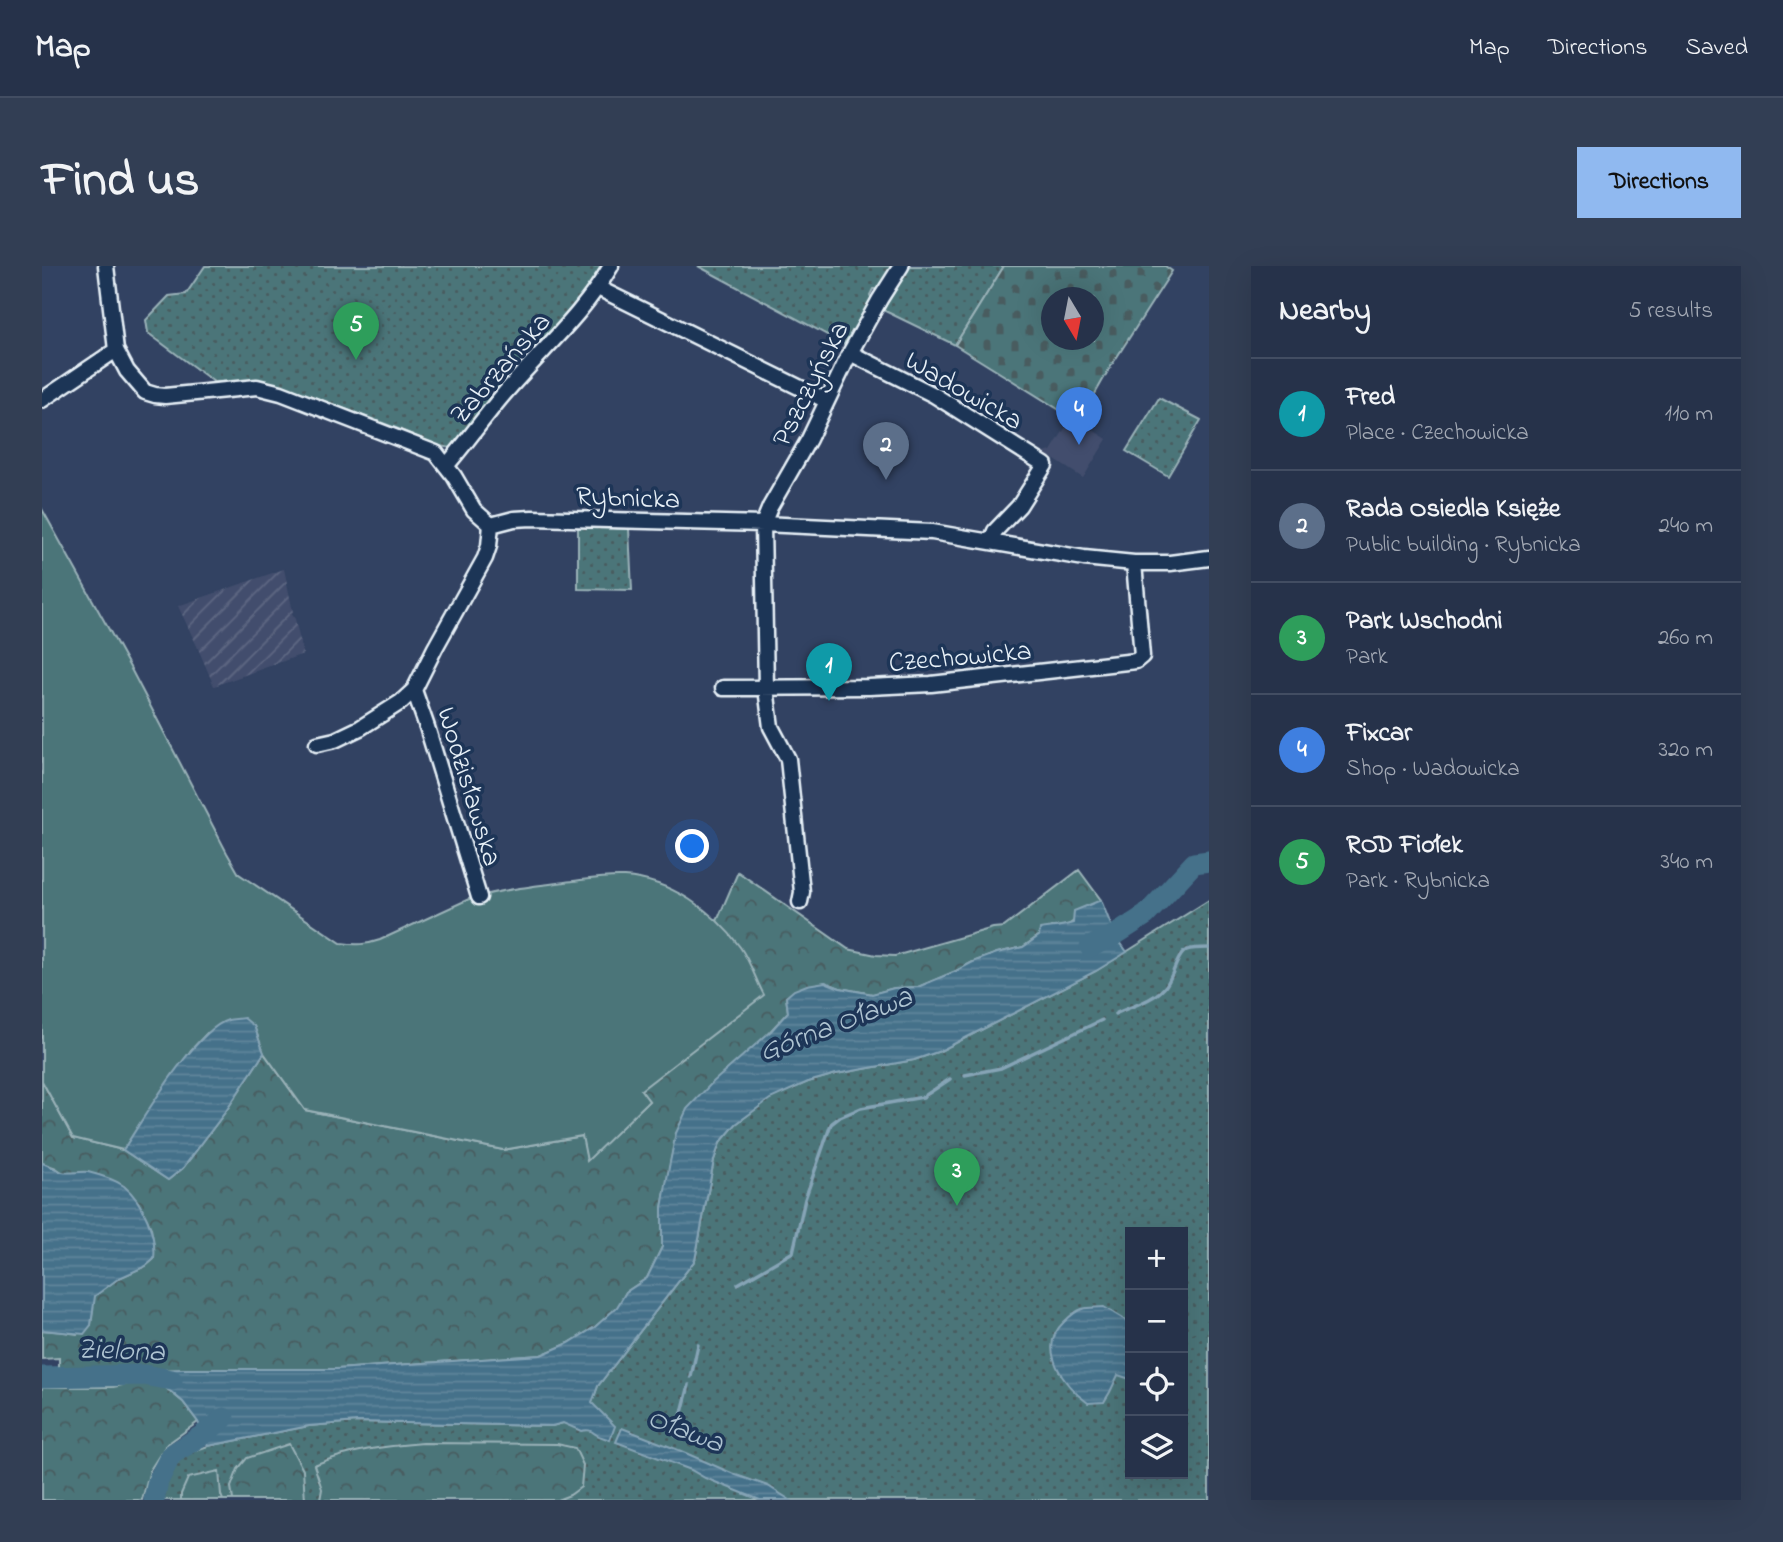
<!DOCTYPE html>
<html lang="en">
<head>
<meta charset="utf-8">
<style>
	body { margin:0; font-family:"Indie Flower",sans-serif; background:#323e54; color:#f1f3f6 }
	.controls { position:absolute; right:21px; bottom:21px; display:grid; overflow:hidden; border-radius:0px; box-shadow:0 7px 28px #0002 }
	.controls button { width:63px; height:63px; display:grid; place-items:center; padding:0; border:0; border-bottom:2px solid #424d62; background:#26324a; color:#f1f3f6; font:35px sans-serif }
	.compass { position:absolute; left:999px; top:21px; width:63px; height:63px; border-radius:50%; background:#26324a; box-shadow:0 7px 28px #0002; rotate:170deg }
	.you { position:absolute; left:651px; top:581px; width:24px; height:24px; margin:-18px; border:5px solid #fff; border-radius:50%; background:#1a73e8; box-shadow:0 0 0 10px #1a73e833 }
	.badge { display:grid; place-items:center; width:46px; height:46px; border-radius:50%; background:#90b9f0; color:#fff; font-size:23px; font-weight:700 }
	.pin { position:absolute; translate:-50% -58px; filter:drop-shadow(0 2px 4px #0008) }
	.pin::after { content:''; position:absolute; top:37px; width:24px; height:21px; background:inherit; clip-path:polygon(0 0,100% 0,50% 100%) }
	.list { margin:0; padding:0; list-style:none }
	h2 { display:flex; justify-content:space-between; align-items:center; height:91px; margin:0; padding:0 28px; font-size:30px }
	h2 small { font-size:23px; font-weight:400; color:#a4aab5 }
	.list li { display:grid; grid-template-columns:46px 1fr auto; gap:21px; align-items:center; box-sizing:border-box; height:112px; padding:0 28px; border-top:2px solid #424d62 }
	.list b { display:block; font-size:26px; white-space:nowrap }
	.list p { margin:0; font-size:23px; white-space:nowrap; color:#a4aab5 }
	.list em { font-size:23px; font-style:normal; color:#a4aab5 }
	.icon { flex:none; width:38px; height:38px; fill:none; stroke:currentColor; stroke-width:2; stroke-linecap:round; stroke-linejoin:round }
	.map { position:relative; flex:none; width:1167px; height:1234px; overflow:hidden; border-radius:0px }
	header { display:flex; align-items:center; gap:42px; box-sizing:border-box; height:98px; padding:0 35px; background:#26324a; border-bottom:2px solid #424d62 }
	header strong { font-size:33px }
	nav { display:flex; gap:38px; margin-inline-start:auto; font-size:24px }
	.intro { display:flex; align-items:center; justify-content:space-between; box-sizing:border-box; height:168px; padding:0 42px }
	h1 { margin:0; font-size:49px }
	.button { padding:18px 32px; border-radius:0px; background:#90b9f0; color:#111; font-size:24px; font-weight:700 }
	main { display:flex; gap:42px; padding:0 42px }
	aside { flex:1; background:#26324a; border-radius:0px; box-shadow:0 7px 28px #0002 }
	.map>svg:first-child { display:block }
</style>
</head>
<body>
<header>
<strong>Map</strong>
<nav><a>Map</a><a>Directions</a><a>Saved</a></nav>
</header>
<div class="intro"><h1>Find us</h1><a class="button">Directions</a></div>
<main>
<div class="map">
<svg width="1167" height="1234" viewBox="0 0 1167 1234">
	<defs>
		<pattern id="industrial-furrows" width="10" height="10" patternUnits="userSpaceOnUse" patternTransform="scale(1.75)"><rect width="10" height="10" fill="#434e6d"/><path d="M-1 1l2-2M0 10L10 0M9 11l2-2" fill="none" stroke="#5e6883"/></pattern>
		<pattern id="green-dots" width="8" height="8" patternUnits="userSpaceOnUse" patternTransform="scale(1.75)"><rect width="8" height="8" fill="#4b7479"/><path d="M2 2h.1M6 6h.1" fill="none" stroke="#485c5f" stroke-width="1.8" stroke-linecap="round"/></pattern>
		<pattern id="forest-crowns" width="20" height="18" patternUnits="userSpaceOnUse" patternTransform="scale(1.75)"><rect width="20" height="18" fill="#4b7479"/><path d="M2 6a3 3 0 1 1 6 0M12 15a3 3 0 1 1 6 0" fill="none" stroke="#485c5f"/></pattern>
		<pattern id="cemetery-stones" width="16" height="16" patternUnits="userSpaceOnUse" patternTransform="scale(1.75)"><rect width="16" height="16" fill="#4b7479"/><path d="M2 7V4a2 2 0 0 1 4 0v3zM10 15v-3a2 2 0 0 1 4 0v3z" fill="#485c5f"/></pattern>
		<pattern id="water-rules" width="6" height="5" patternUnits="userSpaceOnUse" patternTransform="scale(1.75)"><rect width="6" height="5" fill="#45718a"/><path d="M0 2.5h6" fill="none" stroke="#60869b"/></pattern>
	</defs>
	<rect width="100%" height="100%" fill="#324262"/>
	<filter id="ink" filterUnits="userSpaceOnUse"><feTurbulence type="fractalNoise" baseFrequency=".0143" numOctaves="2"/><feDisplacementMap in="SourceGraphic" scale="14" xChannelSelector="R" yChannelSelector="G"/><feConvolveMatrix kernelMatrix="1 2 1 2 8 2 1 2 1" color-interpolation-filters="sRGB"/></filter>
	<g filter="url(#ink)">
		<path fill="#434e6d" d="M 1030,151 L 1065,173 L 1041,212 L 1002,187 L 1009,185 Z"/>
		<path fill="url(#industrial-furrows)" d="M 242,303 L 251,346 L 249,347 L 253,353 L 261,388 L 172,420 L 155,380 L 136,340 Z"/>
		<path fill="url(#green-dots)" stroke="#9ab2b8" stroke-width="2" fill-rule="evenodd" d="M 163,0 L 563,0 L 549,23 L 507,72 L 500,72 L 494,79 L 494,85 L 457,123 L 450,122 L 446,128 L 447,134 L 410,182 L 397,180 L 354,162 L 247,122 L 218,115 L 172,116 L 106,67 L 104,54 L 127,30 L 144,28 Z
			M 656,0 L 852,0 L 836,23 L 831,23 L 828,29 L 830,33 L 802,78 Z
			M 868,0 L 962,0 L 913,79 L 841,44 Z
			M 1117,132 L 1159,154 L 1126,210 L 1084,185 Z
			M 536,261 L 587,263 L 590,324 L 536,323 Z
			M 1167,634 L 1167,1234 L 118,1234 L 122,1219 L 140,1189 L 166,1180 L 267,1160 L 315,1156 L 510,1160 L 545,1151 L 556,1120 L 653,994 L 672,894 L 678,877 L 694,858 L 728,832 L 766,816 L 794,808 L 872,794 L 898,785 L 1054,705 ZM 1088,966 L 1141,966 L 1141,1208 L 1088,1208 Z"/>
		<path fill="url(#forest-crowns)" stroke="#9ab2b8" stroke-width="2" d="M 1037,604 L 1059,634 C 1058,635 1049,639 1048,639 C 1034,650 1031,664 1009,661 L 981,681 L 955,687 L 931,696 L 914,705 L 876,721 L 852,722 L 831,728 L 798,722 L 783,716 L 744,731 L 746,746 L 634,867 L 620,942 L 620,981 L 605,1012 L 584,1026 L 576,1041 L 553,1061 L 527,1077 L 499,1089 L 295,1103 L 17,1104 L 17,1092 L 0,1093 L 0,1064 L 22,1066 L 35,1068 L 49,1059 L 52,1030 L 77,1012 L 104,1000 L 112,993 L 109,962 L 96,936 L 81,920 L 21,907 L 14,902 L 0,897 L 0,815 L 31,872 L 81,884 L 126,914 L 141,902 L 184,845 L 222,787 L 263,844 L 461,884 L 541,870 L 545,894 L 607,835 L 598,824 L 698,682 L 675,655 L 696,606 L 806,683 L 834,689 L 853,690 L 951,662 L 962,661 Z
			M 101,1115 L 120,1119 L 141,1136 L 156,1156 L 124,1179 L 108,1204 L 100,1234 L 0,1234 L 0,1121 L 71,1121 Z
			M 381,1177 L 515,1178 L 533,1182 L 541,1199 L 539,1221 L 528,1229 L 515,1234 L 278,1234 L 280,1223 L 272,1199 C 309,1184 342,1180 381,1177 Z
			M 247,1178 L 261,1204 L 263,1234 L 191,1234 L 189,1221 L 196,1203 L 205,1192 Z
			M 177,1205 L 179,1229 L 181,1234 L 139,1234 L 139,1228 L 146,1212 Z"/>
		<path fill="url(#cemetery-stones)" stroke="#9ab2b8" stroke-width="2" fill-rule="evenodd" d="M 962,0 L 1123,0 L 1130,5 L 1066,105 L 1037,156 L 913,79 ZM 1010,32 L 1052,32 L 1052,74 L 1010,74 Z"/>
		<path fill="#4b7479" stroke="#9ab2b8" stroke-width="2" d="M 0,243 L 90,405 L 185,587 L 197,608 L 299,677 C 314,679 324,679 338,674 L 427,633 C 458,624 491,620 523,616 C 542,614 562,610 582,611 C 628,614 671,644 698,681 C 708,695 714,714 722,729 L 599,824 L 607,835 L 545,895 L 540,870 L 461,884 L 263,844 L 222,787 L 212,760 L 165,767 L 149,784 L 81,884 L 31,872 L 0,815 Z"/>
		<path fill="url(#water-rules)" stroke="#86a4b6" stroke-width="2" d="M 1059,634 L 1073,669 L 1085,686 L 1054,705 L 898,785 L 872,794 L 794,808 L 766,816 L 728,833 L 694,858 L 678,877 L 672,894 L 653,994 L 556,1120 L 550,1137 L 573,1160 L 568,1174 C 564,1172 558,1171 555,1169 C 549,1165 547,1163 539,1165 L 521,1157 L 510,1160 L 315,1156 L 267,1160 L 166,1180 L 156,1156 L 141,1136 L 121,1119 L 101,1115 L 103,1105 L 141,1103 L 295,1103 L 499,1089 L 527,1077 L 553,1061 L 575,1041 L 584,1026 L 605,1012 L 620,981 L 620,942 L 627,901 L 634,867 L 645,843 L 670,817 L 729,765 L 746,746 L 744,731 L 752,724 L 765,719 L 783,716 L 798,722 L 830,728 L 852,722 L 876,721 L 914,705 L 931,696 L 955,687 L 981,681 L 997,670 L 998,663 C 1010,661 1019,661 1031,657 L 1032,645 Z
			M 202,752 L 212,760 L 222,787 L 184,845 L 141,902 L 126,914 L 81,884 C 101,853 153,764 186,754 C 191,753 197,753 202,752 Z
			M 0,897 C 7,899 13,903 20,906 C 27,908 38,905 46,906 C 58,909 72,913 82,920 C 101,936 115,969 112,993 L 104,1000 L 77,1012 L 53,1030 L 49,1059 L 42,1068 L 0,1064 Z
			M 1062,1041 L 1088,1057 L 1088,1113 L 1076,1109 L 1068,1126 L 1062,1136 L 1046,1137 C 1022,1120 994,1082 1022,1056 C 1027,1051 1034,1045 1040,1043 C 1046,1041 1055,1042 1062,1041 Z
			M 580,1162 L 639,1185 L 694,1209 L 726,1220 L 748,1234 L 718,1234 L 663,1212 L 649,1204 L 574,1176 Z"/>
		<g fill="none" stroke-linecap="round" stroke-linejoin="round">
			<path stroke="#86a4b6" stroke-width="3.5" d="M 1073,748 C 1089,740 1109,736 1122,722 C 1131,713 1134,689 1145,684 C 1150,682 1161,682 1167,682
				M 923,809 L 959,802 L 1060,754
				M 696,1018 L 751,986 L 763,933 L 789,858 L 798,851 L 819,842 L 881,831 L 908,813
				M 649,1111 L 656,1079
				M 634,1170 L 647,1119"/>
			<path stroke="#45718a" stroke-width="21" d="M 1048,681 L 1073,669 L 1104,649 L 1152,597 L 1167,595
				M 0,1111 L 102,1109 L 130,1114
				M 112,1234 L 116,1215 L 129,1189 L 165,1166 L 182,1152"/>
			<defs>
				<path id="minor" d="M 64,0 L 74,84 L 85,105 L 103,126 L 113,129 L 123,130 L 215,121 L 239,127 L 394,187 L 412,210 L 432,244 L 449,259 L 472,253 L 490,252 L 721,258 L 890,266 L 1042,292 L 1092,297 L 1128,297 L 1167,292
					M 556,22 L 785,135
					M 808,87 L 892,129 L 1003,199 L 977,240 L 953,265 L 949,275
					M 0,134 L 74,84
					M 404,200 C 427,174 446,145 469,120 C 505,79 541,48 569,0
					M 681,422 L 827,421 L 889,418 L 1094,395 L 1100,390 L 1092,297
					M 372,424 L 385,461 L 437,631
					M 275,478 L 293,474 L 318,462 L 359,436 L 372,424 L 393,382 L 443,292 L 447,280 L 449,259
					M 758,636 L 760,626 L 746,493 L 729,461 L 724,422 L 721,258 L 728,241 L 767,173 L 808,87 L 838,33 L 859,0"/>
			</defs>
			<use href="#minor" stroke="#e8f1f8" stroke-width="19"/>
			<use href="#minor" stroke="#1d3557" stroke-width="14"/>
		</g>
	</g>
	<g text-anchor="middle" stroke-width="7" stroke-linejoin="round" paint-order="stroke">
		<g font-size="28" fill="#e8f1f8" stroke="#1d3557">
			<text transform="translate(457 101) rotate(-49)" y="10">Zabrzańska</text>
			<text transform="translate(767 117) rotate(-63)" y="10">Pszczyńska</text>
			<text transform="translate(923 123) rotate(30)" y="10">Wadowicka</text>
			<text transform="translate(586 230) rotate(2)" y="10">Rybnicka</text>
			<text transform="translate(918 389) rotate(-5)" y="10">Czechowicka</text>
			<text transform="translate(429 520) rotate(73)" y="10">Wodzisławska</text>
		</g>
		<g font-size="30" font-style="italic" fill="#afc4d2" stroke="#1d3557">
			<text transform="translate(793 757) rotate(-21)" y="10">Górna Oława</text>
			<text transform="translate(79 1083) rotate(2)" y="10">Zielona</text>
			<text transform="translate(644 1163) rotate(21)" y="10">Oława</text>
		</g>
	</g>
</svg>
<div class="controls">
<button>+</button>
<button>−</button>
<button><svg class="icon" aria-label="locate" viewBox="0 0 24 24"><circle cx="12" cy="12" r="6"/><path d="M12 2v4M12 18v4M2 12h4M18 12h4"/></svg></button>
<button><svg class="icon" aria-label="layers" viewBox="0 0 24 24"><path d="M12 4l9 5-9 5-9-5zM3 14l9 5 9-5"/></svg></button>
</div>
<svg class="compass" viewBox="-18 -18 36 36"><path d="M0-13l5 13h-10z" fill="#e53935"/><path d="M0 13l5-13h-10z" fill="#a4aab5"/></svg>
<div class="you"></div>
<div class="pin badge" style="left:787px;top:435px;background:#0f9aa8">1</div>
<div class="pin badge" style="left:844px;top:214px;background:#5c6f8a">2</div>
<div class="pin badge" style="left:915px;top:940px;background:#2e9e5b">3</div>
<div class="pin badge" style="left:1037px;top:179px;background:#3f7fe0">4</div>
<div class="pin badge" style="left:314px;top:94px;background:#2e9e5b">5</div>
</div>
<aside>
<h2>Nearby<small>5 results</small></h2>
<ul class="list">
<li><span class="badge" style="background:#0f9aa8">1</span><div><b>Fred</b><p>Place · Czechowicka</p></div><em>110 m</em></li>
<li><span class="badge" style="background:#5c6f8a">2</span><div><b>Rada Osiedla Księże</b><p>Public building · Rybnicka</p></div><em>240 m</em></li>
<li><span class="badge" style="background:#2e9e5b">3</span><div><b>Park Wschodni</b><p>Park</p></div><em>260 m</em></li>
<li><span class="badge" style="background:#3f7fe0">4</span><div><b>Fixcar</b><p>Shop · Wadowicka</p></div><em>320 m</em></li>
<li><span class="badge" style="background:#2e9e5b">5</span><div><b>ROD Fiołek</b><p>Park · Rybnicka</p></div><em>340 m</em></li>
</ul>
</aside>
</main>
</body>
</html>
